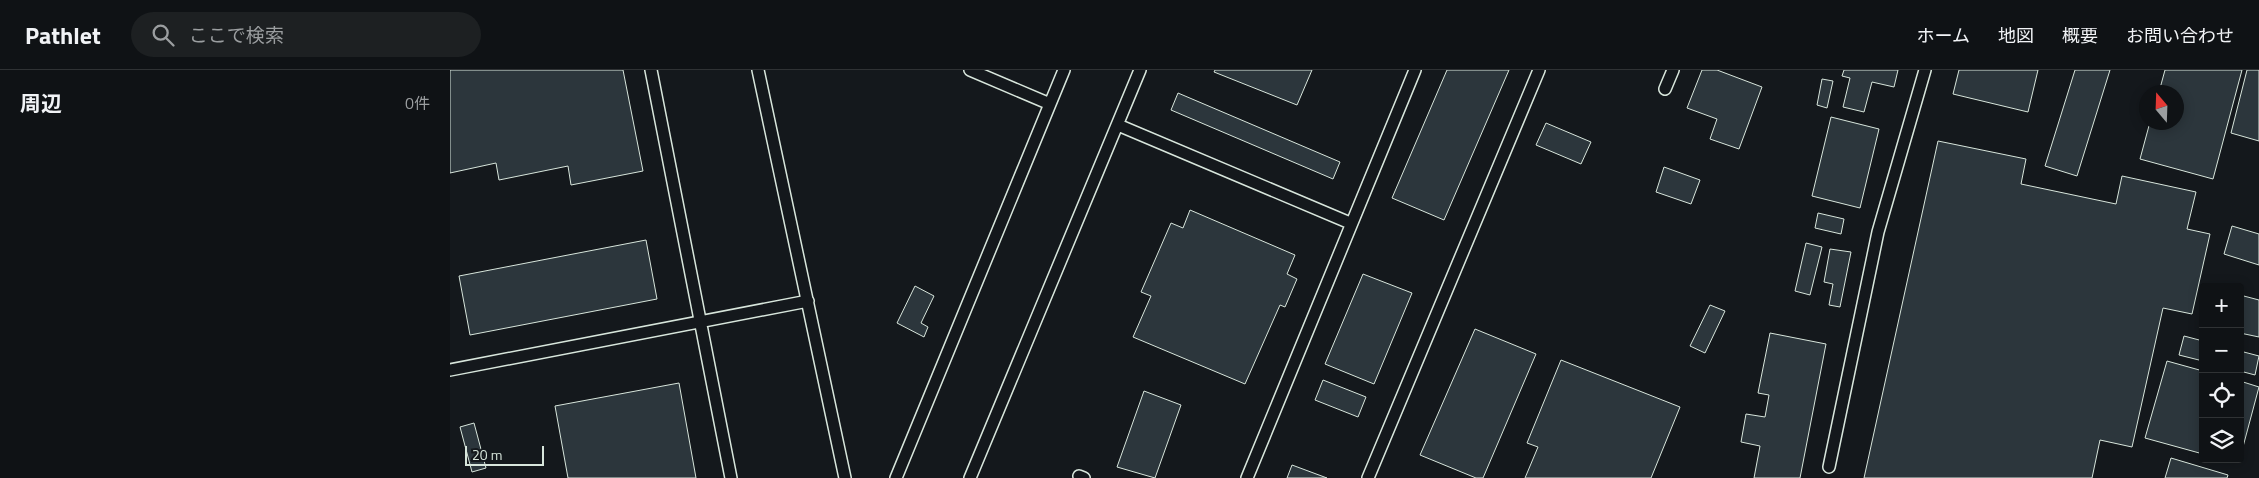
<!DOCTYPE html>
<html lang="ja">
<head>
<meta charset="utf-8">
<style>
	body { margin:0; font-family:"Titillium Web","Noto Sans JP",sans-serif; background:#1d2022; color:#f1f3f6 }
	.controls { position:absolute; right:15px; bottom:15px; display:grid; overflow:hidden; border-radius:5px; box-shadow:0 2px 12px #0003 }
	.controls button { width:45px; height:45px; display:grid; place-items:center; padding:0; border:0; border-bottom:1px solid #2f3234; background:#0f1215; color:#f1f3f6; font:25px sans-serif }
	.compass { position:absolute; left:1689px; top:15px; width:45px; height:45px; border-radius:50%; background:#0f1215; box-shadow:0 2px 12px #0003; rotate:341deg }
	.scale { position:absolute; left:15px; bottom:12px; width:79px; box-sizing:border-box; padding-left:5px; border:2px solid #d8e6dc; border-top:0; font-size:14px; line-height:18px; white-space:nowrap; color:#d8e6dc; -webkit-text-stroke:4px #14181c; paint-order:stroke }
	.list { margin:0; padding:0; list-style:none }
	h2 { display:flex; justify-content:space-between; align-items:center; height:65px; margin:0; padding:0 20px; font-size:21px }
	h2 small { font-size:16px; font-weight:400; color:#9b9ea0 }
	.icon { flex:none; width:28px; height:28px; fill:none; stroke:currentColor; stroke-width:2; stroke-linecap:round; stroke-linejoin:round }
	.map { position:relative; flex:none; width:1809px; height:408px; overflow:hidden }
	header { display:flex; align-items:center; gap:30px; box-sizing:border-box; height:70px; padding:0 25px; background:#0f1215; border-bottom:1px solid #2f3234 }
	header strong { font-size:24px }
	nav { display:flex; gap:28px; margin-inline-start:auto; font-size:18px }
	.search { width:350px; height:45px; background:#1d2022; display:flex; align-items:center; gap:12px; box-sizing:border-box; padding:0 18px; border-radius:28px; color:#9b9ea0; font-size:19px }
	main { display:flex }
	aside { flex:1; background:#0f1215 }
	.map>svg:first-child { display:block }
</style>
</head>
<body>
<header>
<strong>Pathlet</strong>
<div class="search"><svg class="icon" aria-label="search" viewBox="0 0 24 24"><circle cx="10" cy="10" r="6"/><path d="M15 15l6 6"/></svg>ここで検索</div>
<nav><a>ホーム</a><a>地図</a><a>概要</a><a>お問い合わせ</a></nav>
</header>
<main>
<aside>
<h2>周辺<small>0件</small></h2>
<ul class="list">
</ul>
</aside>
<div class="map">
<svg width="1809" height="408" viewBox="0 0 1809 408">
	<rect width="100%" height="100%" fill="#14181c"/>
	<path fill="#2c363c" stroke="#d8e6dc" d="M 0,0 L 173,0 L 193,101 L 121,115 L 118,96 L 49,110 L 46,93 L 0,103 Z
		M 765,0 L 862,0 L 847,35 L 764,2 Z
		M 997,0 L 1059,0 L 994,150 L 942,128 Z
		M 1252,0 L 1267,0 L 1312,17 L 1289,79 L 1260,69 L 1267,49 L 1237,38 Z
		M 1394,0 L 1448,0 L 1444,17 L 1422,12 L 1414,42 L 1393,37 L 1400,8 L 1392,6 Z
		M 1509,0 L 1588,0 L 1578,42 L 1503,24 Z
		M 1625,0 L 1660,0 L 1627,106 L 1595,96 Z
		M 1715,0 L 1792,0 L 1763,109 L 1690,89 L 1700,52 L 1726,52 L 1726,22 L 1709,22 Z
		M 1797,0 L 1809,0 L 1809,71 L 1781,63 Z
		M 1372,9 L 1383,11 L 1377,38 L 1367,35 Z
		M 728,23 L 890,92 L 883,109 L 721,40 Z
		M 1381,47 L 1429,59 L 1410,138 L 1362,126 Z
		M 1096,53 L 1141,72 L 1131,94 L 1086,75 Z
		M 1488,71 L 1576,89 L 1571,114 L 1666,134 L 1672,106 L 1746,122 L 1737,159 L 1760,164 L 1742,244 L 1713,238 L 1682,377 L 1650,370 L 1642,408 L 1414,408 Z
		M 1214,97 L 1250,110 L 1241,134 L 1206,122 Z
		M 740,140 L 845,185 L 837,204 L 847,209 L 835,237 L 830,235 L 795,314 L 683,267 L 701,226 L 691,222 L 721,153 L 733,158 Z
		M 1368,143 L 1394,149 L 1391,164 L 1365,158 Z
		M 1782,156 L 1809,164 L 1809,195 L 1774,184 Z
		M 196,170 L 207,229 L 20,265 L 9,206 Z
		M 1356,173 L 1372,177 L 1360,225 L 1345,221 Z
		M 1380,179 L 1401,182 L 1390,237 L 1379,235 L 1383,214 L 1374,212 Z
		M 913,204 L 962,223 L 924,314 L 875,294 Z
		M 465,216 L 484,226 L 471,253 L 478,257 L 474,267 L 447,253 Z
		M 1790,225 L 1809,230 L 1809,267 L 1790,263 Z
		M 1260,235 L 1275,241 L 1255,283 L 1240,276 Z
		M 1025,259 L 1086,284 L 1033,408 L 1026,408 L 970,385 Z
		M 1320,263 L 1376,274 L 1350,408 L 1304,408 L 1310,376 L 1291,372 L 1296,344 L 1315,347 L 1319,325 L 1308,323 Z
		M 1734,266 L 1753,271 L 1753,291 L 1729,285 Z
		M 1790,281 L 1809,286 L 1805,305 L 1790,301 Z
		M 1111,290 L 1230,337 L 1201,408 L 1075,408 L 1088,377 L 1077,373 Z
		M 1717,291 L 1753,301 L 1753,384 L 1695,368 Z
		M 873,310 L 916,327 L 908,347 L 865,330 Z
		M 1790,311 L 1809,317 L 1790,388 Z
		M 229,313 L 246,408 L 118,408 L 105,336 Z
		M 694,321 L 731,335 L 705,408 L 667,397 Z
		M 24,353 L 36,398 L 22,402 L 10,357 Z
		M 1721,388 L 1778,405 L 1777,408 L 1715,408 Z
		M 842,395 L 877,408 L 837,408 Z"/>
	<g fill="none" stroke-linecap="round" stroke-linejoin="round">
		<defs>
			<path id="lane" d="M 201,0 L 281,408
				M 308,0 L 395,408
				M 520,0 L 600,34
				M 1215,19 L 1223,0
				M 668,55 L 900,153
				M 0,300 L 358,231
				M 1379,397 L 1428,162 L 1475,0
				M 629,406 L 634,408
				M 446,408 L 614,0
				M 520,408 L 690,0
				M 797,408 L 965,0
				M 918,408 L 1089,0"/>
		</defs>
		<use href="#lane" stroke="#d8e6dc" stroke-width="14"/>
		<use href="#lane" stroke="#14181c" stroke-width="11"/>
	</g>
</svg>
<div class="controls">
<button>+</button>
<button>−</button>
<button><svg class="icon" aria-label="locate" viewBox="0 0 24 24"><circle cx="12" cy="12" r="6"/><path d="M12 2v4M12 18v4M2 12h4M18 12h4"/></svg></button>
<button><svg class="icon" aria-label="layers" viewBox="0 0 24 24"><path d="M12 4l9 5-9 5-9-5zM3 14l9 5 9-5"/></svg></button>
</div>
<svg class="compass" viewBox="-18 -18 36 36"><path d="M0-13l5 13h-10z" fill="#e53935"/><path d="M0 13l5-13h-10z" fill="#9b9ea0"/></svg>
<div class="scale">20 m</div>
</div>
</main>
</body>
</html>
